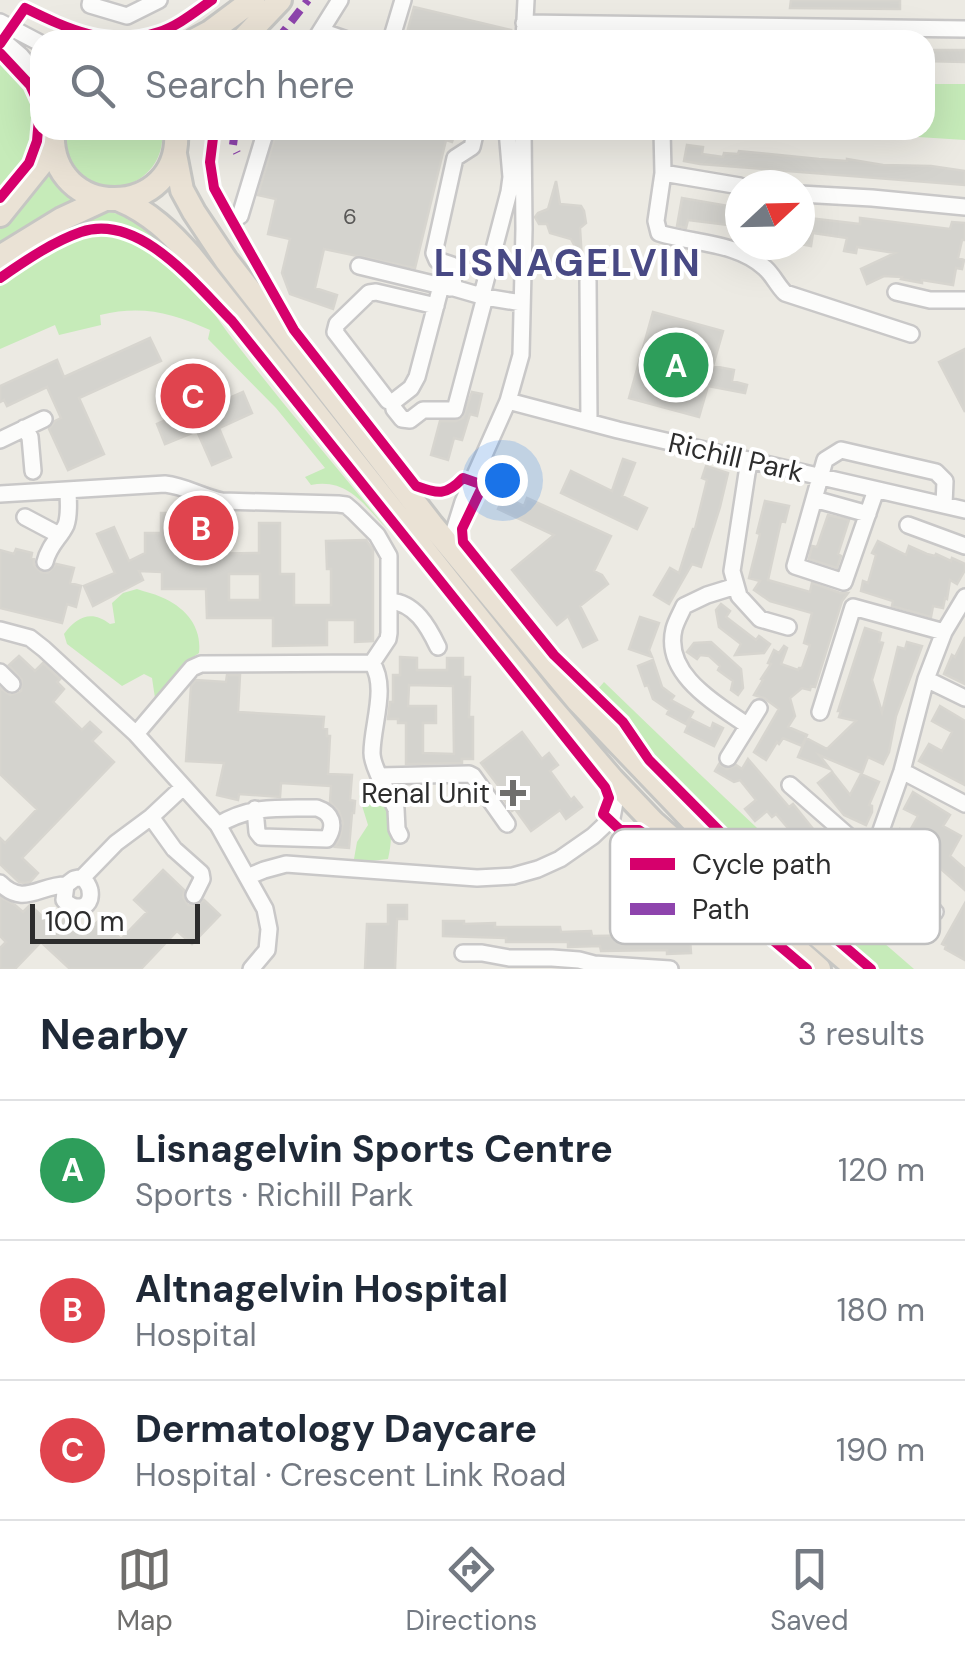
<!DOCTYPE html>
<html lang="en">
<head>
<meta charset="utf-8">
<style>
	body { margin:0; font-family:"DM Sans",sans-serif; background:#f2f2f3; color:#1f2937 }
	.compass { position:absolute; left:725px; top:170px; width:90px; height:90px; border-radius:50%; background:#fff; box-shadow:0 10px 40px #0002; rotate:68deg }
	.scale { position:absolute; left:30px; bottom:25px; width:170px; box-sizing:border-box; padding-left:10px; border:5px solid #2d2d2d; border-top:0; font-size:28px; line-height:35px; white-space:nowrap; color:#2d2d2d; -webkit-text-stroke:8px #fff; paint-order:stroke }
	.you { position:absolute; left:502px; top:480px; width:35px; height:35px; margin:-25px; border:8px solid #fff; border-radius:50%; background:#1a73e8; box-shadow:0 0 0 15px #1a73e833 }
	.badge { display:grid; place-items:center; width:65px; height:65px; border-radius:50%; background:#706f6d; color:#fff; font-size:32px; font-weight:700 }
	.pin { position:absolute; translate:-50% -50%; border:5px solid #fff; box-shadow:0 2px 10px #0006 }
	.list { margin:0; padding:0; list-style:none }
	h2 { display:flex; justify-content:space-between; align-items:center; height:130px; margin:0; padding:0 40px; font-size:42px }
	h2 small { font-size:32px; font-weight:400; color:#747a83 }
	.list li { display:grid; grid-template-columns:65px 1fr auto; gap:30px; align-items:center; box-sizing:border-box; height:140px; padding:0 40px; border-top:2px solid #e0e1e3 }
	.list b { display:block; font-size:38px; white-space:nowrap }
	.list p { margin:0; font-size:32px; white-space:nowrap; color:#747a83 }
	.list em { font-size:32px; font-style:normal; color:#747a83 }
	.icon { flex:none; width:55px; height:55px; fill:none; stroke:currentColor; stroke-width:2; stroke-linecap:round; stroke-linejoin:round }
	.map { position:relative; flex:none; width:965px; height:969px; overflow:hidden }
	.search { position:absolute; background:#fff; box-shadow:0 10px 40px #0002; left:30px; right:30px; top:30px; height:110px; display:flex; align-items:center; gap:25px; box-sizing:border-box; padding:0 35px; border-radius:30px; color:#747a83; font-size:38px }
	.sheet { height:550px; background:#fff }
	nav { display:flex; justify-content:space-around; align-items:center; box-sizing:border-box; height:140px; border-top:2px solid #e0e1e3; background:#fff; font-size:28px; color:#747a83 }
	nav a { display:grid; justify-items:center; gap:5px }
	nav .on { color:#706f6d }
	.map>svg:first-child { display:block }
</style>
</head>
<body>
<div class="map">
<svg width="965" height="969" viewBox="0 0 965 969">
	<rect width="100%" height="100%" fill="#eceae3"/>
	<path fill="#c6ebb9" d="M 0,47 C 14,59 37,78 40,97 C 42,107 40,120 40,130 L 44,130 L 36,158 L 0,201 Z
		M 925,84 L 965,84 L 965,140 L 808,130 L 669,131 L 669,130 L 925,130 Z
		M 64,130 L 162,130 C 168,192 82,210 66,153 C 64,147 65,137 64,130 Z
		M 46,172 L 58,188 L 75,201 L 0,247 L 0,226 L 39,183 Z
		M 108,212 C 127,214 146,227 160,241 C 187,269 205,302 228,333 C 279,400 334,464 387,529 C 364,505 348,478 311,485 L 305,477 L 325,468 L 276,408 L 208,339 L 210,330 C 171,313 143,305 100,315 L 101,325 L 59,335 L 55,325 L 0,349 L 0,276 L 96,215 Z
		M 137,589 C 145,592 153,593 161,597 C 185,607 202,626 199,653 C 199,653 185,663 184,664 C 172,676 172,691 155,698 L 152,678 L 144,674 L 122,686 L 67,644 L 64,634 C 77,616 92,610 110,624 L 115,623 L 112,603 L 123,593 Z
		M 604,682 C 705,780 807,877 914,969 L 880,969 L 772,875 L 728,834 L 654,759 L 626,718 L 598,689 Z
		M 367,785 L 374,785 C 392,804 394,834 388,859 L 362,862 L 354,859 L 357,842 L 368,825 L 359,796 Z"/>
	<path fill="#d4d3ce" stroke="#d7d5cf" stroke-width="2.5" fill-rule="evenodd" d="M 791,0 L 900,0 L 900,9 L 790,8 Z
		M 414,7 L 511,30 L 508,40 L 405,40 Z
		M 925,50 L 965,50 L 965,62 L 925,61 Z
		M 277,130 L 456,130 L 452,142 L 446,140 L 415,268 L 324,249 L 315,288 L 337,295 L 333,309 L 290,294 L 282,273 L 290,239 L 268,234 L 276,199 L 258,195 Z
		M 687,145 L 703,147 L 702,154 L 723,157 L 724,153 L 738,154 L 739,151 L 819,159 L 847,161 L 847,159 L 883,165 L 931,166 L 965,171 L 965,185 L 700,164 L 684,161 Z
		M 556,181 L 560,204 L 581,206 L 584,211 L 586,223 L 580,228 L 582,260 L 571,239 L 550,233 L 547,224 L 539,224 L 535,217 L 538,213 L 548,209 Z
		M 682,198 L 740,208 L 740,223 L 737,223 L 737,226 L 688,220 L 686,228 L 677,226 Z
		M 800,217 L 860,224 L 860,218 L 950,229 L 952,222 L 965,223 L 965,240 L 962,240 L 958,258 L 964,260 L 962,269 L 956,268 L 953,285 L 922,280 L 922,283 L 901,279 L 902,277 L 884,276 L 867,284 L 861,269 L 895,253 L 857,247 L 856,253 L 844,251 L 847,238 L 813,233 L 811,246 L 800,244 L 802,233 L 800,233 Z
		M 653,312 L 723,331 L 713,366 L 734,370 L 732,381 L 747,385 L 745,393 L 708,386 L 699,417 L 629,398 Z
		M 150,338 L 161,361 L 79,398 L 104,454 L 68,470 L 49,429 L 55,421 L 61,418 L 47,387 L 7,406 L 4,400 L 0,402 L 0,386 L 57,360 L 64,377 Z
		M 965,349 L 965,412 L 939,362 Z
		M 193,369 L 209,407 L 243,392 L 252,413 L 219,428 L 231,457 L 212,465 L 197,431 L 165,444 L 157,424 L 189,410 L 174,377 Z
		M 472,392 L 482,394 L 477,416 L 470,414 L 462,440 L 454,438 L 448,460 L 431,455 L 440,421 L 456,421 L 463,418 Z
		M 623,459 L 635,463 L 622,496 L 647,508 L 637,529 L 561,493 L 571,471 L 612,491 Z
		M 706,466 L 728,473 L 720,507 L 701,567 L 692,564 L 669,604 L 654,595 L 670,568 L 679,573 L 693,529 L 695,529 L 707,480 L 702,478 Z
		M 504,496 L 524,506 L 527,498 L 611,536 L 594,571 L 602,575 L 608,584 L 580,606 L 597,640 L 583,647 L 568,616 L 557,625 L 512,570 L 554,535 L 498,509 Z
		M 765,501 L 789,506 L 785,522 L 781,521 L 768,580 L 810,592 L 812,583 L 840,593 L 848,593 L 842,601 L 815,687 L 811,686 L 810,690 L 802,688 L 790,698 L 795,716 L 788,727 L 807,735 L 802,746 L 783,738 L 779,744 L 777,742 L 766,760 L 754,752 L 779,709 L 764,698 L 754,695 L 763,680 L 761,679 L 771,664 L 768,663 L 774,650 L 779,653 L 784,646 L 787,648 L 781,664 L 798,670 L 799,668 L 802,668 L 810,645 L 804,643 L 812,613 L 770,601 L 754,590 L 760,581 L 749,578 L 760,534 L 757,533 Z
		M 161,513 L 192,513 L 191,553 L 195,554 L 259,553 L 259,523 L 280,523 L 280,574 L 294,574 L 294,605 L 331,605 L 331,569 L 327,569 L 326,541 L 366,540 L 373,550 L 373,641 L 355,642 L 355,620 L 327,620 L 327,645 L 273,646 L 273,618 L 207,618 L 206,589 L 162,589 L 162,572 L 139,571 L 143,580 L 93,606 L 84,586 L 115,573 L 97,534 L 114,527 L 129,561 L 145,553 L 145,533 L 161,533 ZM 229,574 L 260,574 L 260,600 L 229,600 Z
		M 828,515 L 849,520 L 838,554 L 841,556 L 837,568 L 809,559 L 812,546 L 817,547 Z
		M 878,541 L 906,555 L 909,546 L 927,554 L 935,556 L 936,554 L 951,561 L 952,558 L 965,564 L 965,570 L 957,584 L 950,580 L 947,599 L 945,598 L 943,608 L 933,606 L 931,617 L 892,606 L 893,601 L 861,591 L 863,581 L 868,583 L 876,555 L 872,553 Z
		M 16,549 L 32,553 L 31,558 L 34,559 L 34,565 L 41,572 L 48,573 L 56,564 L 74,568 L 70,583 L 81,586 L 76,607 L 67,604 L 62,623 L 0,608 L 0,550 L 14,554 Z
		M 721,604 L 730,611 L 726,617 L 756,640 L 759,636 L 770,644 L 764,653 L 735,655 L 741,644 L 719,627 L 716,610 Z
		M 640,617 L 659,623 L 649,650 L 652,657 L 629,649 Z
		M 865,628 L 881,633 L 879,642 L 883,643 L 872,680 L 882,712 L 898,647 L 905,649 L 907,642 L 922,646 L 896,716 L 889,752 L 883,764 L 868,757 L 862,773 L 819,755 L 830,769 L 798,757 L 806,738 L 827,749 L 856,721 L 839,717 L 841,711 L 838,711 Z
		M 965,637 L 965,684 L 944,674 L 952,655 L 955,657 Z
		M 711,642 L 741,669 L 743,688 L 738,695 L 731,690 L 733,681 L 718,670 L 720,666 L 709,656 L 700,655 L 697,659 L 687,652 L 694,643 Z
		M 19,656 L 35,671 L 43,663 L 60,679 L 57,682 L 64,689 L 53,702 L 82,730 L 90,722 L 101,732 L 92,741 L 114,762 L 22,858 L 38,873 L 30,882 L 24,883 L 19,882 L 0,864 L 0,838 L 5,843 L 37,809 L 0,774 L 0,688 L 10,695 L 21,691 L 22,680 L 9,665 Z
		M 400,657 L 417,658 L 417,670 L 447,670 L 447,658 L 463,658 L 463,677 L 470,677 L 469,717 L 473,717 L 473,759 L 462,759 L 462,763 L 406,764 L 406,723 L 398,723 L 398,719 L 388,719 L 390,702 L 393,702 L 393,675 L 400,675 ZM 409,685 L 453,686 L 454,754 L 423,753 L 423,723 L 436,723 L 436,706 L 408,706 Z
		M 653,660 L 662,687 L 674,696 L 671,700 L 693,712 L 686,724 L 667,714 L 669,710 L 653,699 L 648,685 L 645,686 L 638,666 Z
		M 227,675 L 240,675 L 238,712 L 324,717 L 323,728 L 327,729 L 327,736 L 330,736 L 328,774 L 352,775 L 350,800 L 355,801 L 354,813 L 352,813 L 349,848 L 335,847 L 340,837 L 343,823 L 339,811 L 330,802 L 331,786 L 281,783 L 280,797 L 239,794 L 238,800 L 217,795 L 224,763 L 186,761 L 191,686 L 196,680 L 226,682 Z
		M 940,706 L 965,721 L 965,785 L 919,761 L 929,744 L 942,751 L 952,732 L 932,721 Z
		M 691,719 L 711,729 L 713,723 L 723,728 L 714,746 L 685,732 Z
		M 522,732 L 542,759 L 549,753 L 558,765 L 550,771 L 571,800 L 574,797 L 582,807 L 566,819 L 560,810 L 531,831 L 515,809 L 512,811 L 497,790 L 500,788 L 481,763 Z
		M 748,759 L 789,807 L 793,804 L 818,835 L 821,832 L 852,862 L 839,875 L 830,865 L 828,867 L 802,839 L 799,841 L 776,814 L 772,817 L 767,811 L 755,821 L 745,809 L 756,800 L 740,780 L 734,782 L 715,771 L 719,764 L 727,769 L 736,765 L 742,769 Z
		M 832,772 L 850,795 L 861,774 L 879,782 L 869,805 L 872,806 L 872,812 L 866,825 L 844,815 L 818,783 Z
		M 913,792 L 950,815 L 943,826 L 961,836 L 950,856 L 965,869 L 965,890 L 933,862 L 928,869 L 892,844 L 900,829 L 908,834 L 918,816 L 904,809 Z
		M 163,870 L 184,890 L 183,897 L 188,905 L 196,906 L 204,900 L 220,915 L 192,944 L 177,931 L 141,969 L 70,969 L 41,942 L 15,969 L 0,969 L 0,948 L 6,942 L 0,936 L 0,897 L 15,905 L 23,912 L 30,905 L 45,919 L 48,916 L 58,925 L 65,918 L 84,936 L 100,919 L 121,939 L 147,912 L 134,900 Z
		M 965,903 L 965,960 L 945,949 L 946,946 L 942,944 Z
		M 388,905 L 407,905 L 407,919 L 397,919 L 395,969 L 365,969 L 367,924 L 388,924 Z
		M 443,921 L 464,921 L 464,924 L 495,923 L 495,927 L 560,927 L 561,932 L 591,931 L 592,936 L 658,935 L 658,939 L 690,938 L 691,953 L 667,954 L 667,950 L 601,951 L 600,946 L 568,947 L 568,942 L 506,942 L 506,938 L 443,936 Z"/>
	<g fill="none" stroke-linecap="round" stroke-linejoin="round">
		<defs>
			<path id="minor" d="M 91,0 L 90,5 L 127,16 L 159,0
				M 0,22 L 40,43
				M 524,23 L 965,29
				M 321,31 L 347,40
				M 0,38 L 21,56 L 40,79
				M 315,40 L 340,0
				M 391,40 L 403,0
				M 524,40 L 526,0
				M 507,130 L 511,177 L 509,192 L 483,291 L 485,297 L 522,303
				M 662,130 L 663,173 L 656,221 L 659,233 C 694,244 737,242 765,268 C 773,275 777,285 785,293 L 911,334
				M 663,173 L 740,186
				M 800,194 L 872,198 L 965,207
				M 240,216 L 266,130
				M 359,266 L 450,288
				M 588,281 L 589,422
				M 896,292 L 930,300 L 965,300
				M 436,306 L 376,292 L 369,293 L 337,324 L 335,332 L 388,401 L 393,402 L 394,409 L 402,419 L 410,420 L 423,410 L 455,410 L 485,297 L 454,288 L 452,265 L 437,260 L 434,253 L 455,158 L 472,147 L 476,130
				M 508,401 L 618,430 L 965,510
				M 393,402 L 411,388 L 417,377 L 441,286
				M 24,428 L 30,437 L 33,471
				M 0,440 L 44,419
				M 749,460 L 732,571 L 739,596 L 760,619 L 788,627
				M 876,490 L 844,582 L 795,566 L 825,460 L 841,450 L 936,472 L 945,481 L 944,505
				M 0,494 L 165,484 C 185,486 202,497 222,501 L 338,504 L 346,505 L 353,511 L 377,535 L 389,556 L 389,633 L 388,639 L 372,663 L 201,664 L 192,668 L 136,734
				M 814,499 L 868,514
				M 25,517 L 59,535
				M 908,525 L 965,546
				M 454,550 L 453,534 L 463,502 L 508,401 L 521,355 L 524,229 L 523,130
				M 45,562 C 49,545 60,538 66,525 C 70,514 68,501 68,490
				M 736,586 L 707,595 L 684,606 C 681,613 676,621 674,629 C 663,675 717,704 748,726
				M 390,601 C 415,603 428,626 438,647
				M 0,630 L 30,638 L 44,649 L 136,734 L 218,825 L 265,909 L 269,929 L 267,950 L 251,969
				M 372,663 C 388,687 372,725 372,753 C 372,761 376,769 379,776 L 469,774 L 473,776 L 507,824
				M 0,672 L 12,684
				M 926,679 L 965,698
				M 820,712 L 853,607 L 944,632
				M 728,758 L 759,708
				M 902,771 L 965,804
				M 379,776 L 396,809 L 397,829 L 400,835
				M 790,785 L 935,912
				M 151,817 L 174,849 L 201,873 L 202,879 L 194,895
				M 218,825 C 251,805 280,808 317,808 C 332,813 336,825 327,839 L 261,837 L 257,832 L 255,809
				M 872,856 L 902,771 L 926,679 L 944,632 L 965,597
				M 83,877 C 85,880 90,887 90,891 C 93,910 73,911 64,900 L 66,885 L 74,879 L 83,877 L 116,843 L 151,817 L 183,787
				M 247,877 L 264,870 L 286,864 L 477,878 L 513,876 L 538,869 L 560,859 L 593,836 L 612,818 L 618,786
				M 0,883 C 24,907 39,885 66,885
				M 463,953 L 482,953 L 509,958 L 552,958 L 579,960 L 594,964 L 670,969"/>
			<path id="highway" d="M 195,40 L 210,32 L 253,0
				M 242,40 L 280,0
				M 53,130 C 47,223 183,221 176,130
				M 175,154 L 182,190 L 194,212 L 226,260 L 432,525 L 578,701 L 733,863 L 857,969
				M 120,200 C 149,212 171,233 191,256 L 455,589 L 540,695 L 612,779 L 653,822 L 819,969
				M 0,215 L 53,149
				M 0,257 L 62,219 L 105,199"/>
		</defs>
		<use href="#minor" stroke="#c9c8c8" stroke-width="20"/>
		<use href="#highway" stroke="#c6c6c3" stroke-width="28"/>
		<use href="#minor" stroke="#fcfcfb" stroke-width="15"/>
		<use href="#highway" stroke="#eae2d5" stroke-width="22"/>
		<path stroke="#8e44ad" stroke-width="8" stroke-dasharray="15 8" stroke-linecap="butt" d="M 277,40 L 308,0
			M 235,130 L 233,145 L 237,153"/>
		<defs>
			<path id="cycleway" d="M 0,44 L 25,8 C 68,29 109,49 159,32 C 178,26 196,11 212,0
				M 0,53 L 30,85 L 40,107 L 37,141 L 29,163 L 0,198
				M 214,130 L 210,162 L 214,188 L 230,217 L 294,330 L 416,486 C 438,494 446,496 463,478 L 483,485 L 462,529 L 463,542 L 554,655 L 623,722 L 649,760 L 772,884 L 871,969
				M 0,278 C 25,261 52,242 81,232 C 139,212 196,285 232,321 L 605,787 L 609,798 L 603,814 L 620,830 L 639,830 L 662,846 L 807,969"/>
		</defs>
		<use href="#cycleway" stroke="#fff" stroke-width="16"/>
		<use href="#cycleway" stroke="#d6006c" stroke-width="10"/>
	</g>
	<path fill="#706f6d" stroke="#fff" stroke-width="4" d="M508 778h10v10h10v10h-10v10h-10v-10h-10v-10h10z"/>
	<g text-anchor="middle" stroke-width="8" stroke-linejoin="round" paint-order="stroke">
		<g font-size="22" fill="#585756">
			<text x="350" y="224">6</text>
		</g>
		<g font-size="28" fill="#2d2d2d" stroke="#fff">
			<text transform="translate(736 457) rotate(13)" y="10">Richill Park</text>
		</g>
		<g font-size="28" fill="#2d2d2d" stroke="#fff" text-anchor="end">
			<text x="490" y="803">Renal Unit</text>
		</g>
		<g font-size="38" font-weight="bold" letter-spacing="2.5" fill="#484984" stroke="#fff">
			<text x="568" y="276">LISNAGELVIN</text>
		</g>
	</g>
	<rect x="610" y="829" width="330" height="115" rx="15" fill="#fff" stroke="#c0c0c0" stroke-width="2.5"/>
	<rect x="630" y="858" width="45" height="12" fill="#d6006c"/>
	<rect x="630" y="903" width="45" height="12" fill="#8e44ad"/>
	<g font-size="28" fill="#2d2d2d">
		<text x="692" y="874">Cycle path</text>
		<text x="692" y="919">Path</text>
	</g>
</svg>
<svg class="compass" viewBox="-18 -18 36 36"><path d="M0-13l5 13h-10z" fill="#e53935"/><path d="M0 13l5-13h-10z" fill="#747a83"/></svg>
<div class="scale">100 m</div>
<div class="you"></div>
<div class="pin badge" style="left:676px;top:365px;background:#2e9e5b">A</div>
<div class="pin badge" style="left:201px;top:528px;background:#e0444e">B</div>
<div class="pin badge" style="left:193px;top:396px;background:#e0444e">C</div>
<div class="search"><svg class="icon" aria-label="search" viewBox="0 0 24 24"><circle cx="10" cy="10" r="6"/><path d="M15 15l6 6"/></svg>Search here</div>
</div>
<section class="sheet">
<h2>Nearby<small>3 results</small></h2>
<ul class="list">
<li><span class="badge" style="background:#2e9e5b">A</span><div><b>Lisnagelvin Sports Centre</b><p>Sports · Richill Park</p></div><em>120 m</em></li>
<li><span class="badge" style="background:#e0444e">B</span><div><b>Altnagelvin Hospital</b><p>Hospital</p></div><em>180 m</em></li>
<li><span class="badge" style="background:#e0444e">C</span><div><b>Dermatology Daycare</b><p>Hospital · Crescent Link Road</p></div><em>190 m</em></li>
</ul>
</section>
<nav>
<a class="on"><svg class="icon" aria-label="map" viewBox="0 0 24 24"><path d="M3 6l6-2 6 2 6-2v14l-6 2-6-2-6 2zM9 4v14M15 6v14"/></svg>Map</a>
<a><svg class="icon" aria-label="directions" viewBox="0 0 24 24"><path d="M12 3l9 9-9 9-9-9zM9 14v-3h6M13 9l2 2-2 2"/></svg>Directions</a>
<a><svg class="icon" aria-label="saved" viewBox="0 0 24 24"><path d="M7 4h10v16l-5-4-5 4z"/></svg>Saved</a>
</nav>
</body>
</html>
